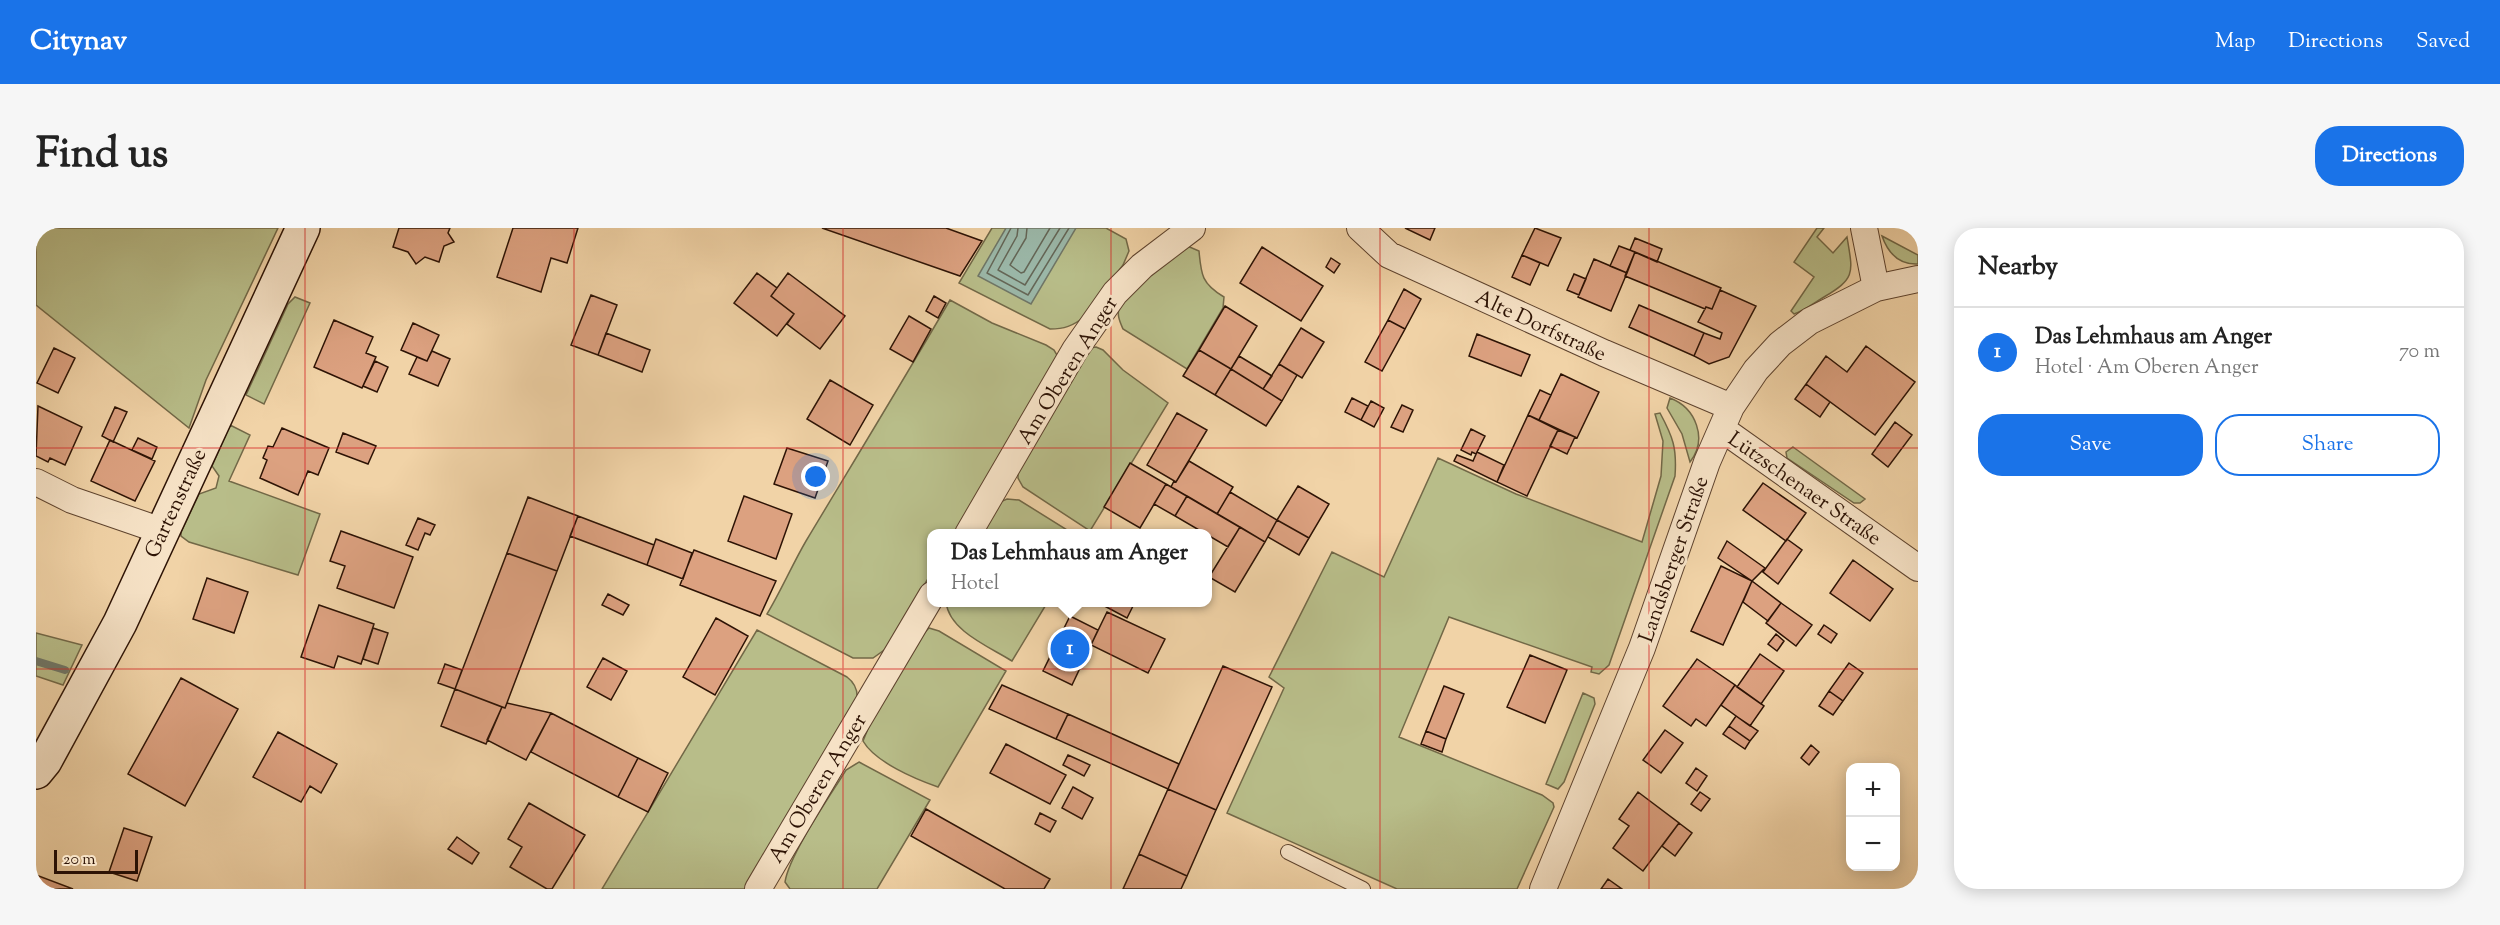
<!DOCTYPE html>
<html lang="en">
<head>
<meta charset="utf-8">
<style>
	body { margin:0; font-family:"Sorts Mill Goudy",serif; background:#f6f6f6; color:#222 }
	.controls { position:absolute; right:18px; bottom:18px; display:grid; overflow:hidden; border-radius:12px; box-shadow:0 3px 15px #0003 }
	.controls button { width:54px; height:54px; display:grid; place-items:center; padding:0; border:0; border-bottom:2px solid #e0e0e0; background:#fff; color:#222; font:30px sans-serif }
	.scale { position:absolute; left:18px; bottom:15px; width:84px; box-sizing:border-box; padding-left:6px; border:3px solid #2d1305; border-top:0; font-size:16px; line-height:21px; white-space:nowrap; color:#2d1305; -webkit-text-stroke:4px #f6e2c6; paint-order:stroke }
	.you { position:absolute; left:780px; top:249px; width:21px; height:21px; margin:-15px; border:4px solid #fff; border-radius:50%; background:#1a73e8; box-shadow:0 0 0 9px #1a73e833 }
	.badge { display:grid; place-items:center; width:39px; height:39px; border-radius:50%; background:#1a73e8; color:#fff; font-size:20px; font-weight:700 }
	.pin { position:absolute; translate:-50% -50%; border:3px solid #fff; box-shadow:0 2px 6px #0006 }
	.popup { position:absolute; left:891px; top:301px; width:285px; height:78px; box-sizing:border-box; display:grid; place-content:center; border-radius:12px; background:#fff; filter:drop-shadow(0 2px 4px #0005); font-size:20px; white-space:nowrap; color:#767676 }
	.popup b { font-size:22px; color:#222 }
	.popup::after { content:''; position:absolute; left:50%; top:100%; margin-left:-12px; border:12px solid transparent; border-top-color:#fff }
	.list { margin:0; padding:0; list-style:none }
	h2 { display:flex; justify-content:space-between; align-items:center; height:78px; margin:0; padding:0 24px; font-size:26px }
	h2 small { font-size:20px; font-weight:400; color:#767676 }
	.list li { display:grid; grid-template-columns:39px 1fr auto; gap:18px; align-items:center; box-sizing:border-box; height:90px; padding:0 24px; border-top:2px solid #e0e0e0 }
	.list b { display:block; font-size:22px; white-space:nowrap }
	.list p { margin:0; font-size:20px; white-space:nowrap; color:#767676 }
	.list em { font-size:20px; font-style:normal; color:#767676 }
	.actions { display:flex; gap:12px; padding:18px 24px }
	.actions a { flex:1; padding:14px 0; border:2px solid #1a73e8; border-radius:24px; text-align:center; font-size:21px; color:#1a73e8 }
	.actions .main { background:#1a73e8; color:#fff }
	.map { position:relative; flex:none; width:1882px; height:661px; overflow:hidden; border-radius:24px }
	header { display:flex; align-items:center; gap:36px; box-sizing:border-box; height:84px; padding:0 30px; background:#1a73e8; color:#fff }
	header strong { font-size:28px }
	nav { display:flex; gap:33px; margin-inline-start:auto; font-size:21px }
	.intro { display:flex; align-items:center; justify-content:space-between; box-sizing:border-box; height:144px; padding:0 36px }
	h1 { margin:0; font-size:42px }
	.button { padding:15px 27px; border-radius:24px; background:#1a73e8; color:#fff; font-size:21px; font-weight:700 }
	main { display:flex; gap:36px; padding:0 36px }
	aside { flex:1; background:#fff; border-radius:24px; box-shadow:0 3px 15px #0003 }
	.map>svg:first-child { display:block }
</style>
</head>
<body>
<header>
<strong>Citynav</strong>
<nav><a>Map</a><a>Directions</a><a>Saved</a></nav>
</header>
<div class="intro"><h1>Find us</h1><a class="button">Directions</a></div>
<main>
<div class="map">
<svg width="1882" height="661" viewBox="0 0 1882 661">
	<rect width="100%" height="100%" fill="#f1d3a7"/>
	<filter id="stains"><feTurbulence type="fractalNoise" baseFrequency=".00333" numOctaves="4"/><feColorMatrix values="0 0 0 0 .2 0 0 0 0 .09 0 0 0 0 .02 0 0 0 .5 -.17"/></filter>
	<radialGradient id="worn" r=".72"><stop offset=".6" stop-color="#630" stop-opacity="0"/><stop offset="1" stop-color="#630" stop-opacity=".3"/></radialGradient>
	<path fill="#b8bd89" stroke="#726847" stroke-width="1.5" d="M 0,0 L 242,0 L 170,152 L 153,200 L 0,77 Z
		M 956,0 L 1070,0 L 1090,11 L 1093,23 L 1087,37 L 1048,89 C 1037,98 1028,101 1014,101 L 923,55 Z
		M 1781,0 L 1788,0 L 1781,9 L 1797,25 L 1811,9 C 1817,45 1820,50 1788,69 C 1778,75 1768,83 1758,86 L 1755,83 L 1778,49 L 1758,34 Z
		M 1846,8 L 1882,27 L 1882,36 C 1863,37 1852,25 1846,8 Z
		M 1149,17 L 1163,23 C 1165,47 1166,56 1188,69 L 1187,80 L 1151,141 L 1087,101 C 1084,94 1080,86 1084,78 C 1091,62 1134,30 1149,17 Z
		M 259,69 L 274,75 L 228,176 L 210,167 L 252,76 Z
		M 914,72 L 956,95 L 1010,117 L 1018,122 L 1021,127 L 1017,139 L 919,305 L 896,306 L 896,344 L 851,420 L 837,430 L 817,430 L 731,386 C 745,363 756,337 770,313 C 818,233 867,153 914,72 Z
		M 1060,119 L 1067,122 L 1087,142 L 1132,175 L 1054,303 L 987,259 L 982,250 L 982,244 L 1054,120 Z
		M 1634,170 C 1660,180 1672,211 1654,234 L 1646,206 L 1631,180 Z
		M 1624,185 C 1637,209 1641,220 1639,248 L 1573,437 L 1563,446 L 1555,444 L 1556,439 L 1413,389 L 1363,509 L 1506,567 L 1517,575 L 1518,579 L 1481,661 L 1361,661 L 1191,585 L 1248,460 L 1233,449 L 1296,324 L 1348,349 L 1402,230 L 1480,266 L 1606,314 L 1625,248 L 1627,213 L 1619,186 Z
		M 194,197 L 214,207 L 193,253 L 284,286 L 262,347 L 153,314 L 145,308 L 145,304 L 163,266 L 180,260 L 183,248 L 176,238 Z
		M 1757,219 L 1829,271 L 1824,275 L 1818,275 L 1751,230 L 1750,224 Z
		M 971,271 L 983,272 L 1036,305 L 946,306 L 964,274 Z
		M 910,374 L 1011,374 L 1011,375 L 976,433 C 954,419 913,403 910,374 Z
		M 893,400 L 903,403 L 970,443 L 902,559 C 879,551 839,534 827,513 L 836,491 L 885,408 Z
		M 721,402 L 811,449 C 819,455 822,463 821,472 L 711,661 L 566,661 Z
		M 0,405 L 46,417 L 27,457 L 0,448 Z
		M 1547,465 L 1558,470 L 1559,476 L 1528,554 L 1522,561 L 1510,556 Z
		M 823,534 L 894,572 L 841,661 L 754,661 L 749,654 C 753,627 794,568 810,542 Z"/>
	<path fill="#9bb8a9" stroke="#6f7667" stroke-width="1.5" d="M 970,0 L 1040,0 L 995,76 L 942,48 Z"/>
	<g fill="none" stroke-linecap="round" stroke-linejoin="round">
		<path stroke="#646657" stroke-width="1.5" d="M 975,0 L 951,45 L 992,67 L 1033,0
			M 982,0 L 981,8 L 962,42 L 989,57 L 1024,0
			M 991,0 L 990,10 L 974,37 L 985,45 L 988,44 L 1014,0"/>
		<path stroke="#6f7667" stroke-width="8" d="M 0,433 L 29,442"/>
	</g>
	<path fill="#dca180" stroke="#2d1305" stroke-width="1.5" d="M 363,0 L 414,0 L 412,5 L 418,14 L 408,18 L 403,34 L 389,29 L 380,36 L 372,24 L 357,19 Z
		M 477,0 L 542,0 L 531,35 L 515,30 L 505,64 L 461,49 Z
		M 786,0 L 910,0 L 946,13 L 924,48 Z
		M 1369,0 L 1399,0 L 1394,12 Z
		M 1499,0 L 1525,10 L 1512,38 L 1486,27 Z
		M 1599,10 L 1626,21 L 1621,34 L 1594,22 Z
		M 1583,18 L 1599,24 L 1591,45 L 1574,38 Z
		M 1226,19 L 1287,58 L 1265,93 L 1204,55 Z
		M 1599,24 L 1685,60 L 1676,81 L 1670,79 L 1669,81 L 1589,48 Z
		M 1486,27 L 1504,35 L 1494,57 L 1476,49 Z
		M 1295,30 L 1304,36 L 1298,45 L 1290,39 Z
		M 1558,31 L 1591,45 L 1575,83 L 1542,69 Z
		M 721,45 L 741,60 L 735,68 L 758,86 L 741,108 L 698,75 Z
		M 752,45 L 809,88 L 784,121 L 751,96 L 758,86 L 735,68 Z
		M 1538,46 L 1550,51 L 1543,67 L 1531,62 Z
		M 1368,61 L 1385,71 L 1369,101 L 1352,92 Z
		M 1684,62 L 1720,78 L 1693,129 L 1673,136 L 1658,128 L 1668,105 L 1684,111 L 1686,105 L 1662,94 L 1670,79 L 1676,81 Z
		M 555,67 L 581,77 L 562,127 L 535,117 Z
		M 898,68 L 910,75 L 902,90 L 890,83 Z
		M 1603,77 L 1668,105 L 1658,128 L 1593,99 Z
		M 1189,78 L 1221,98 L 1195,141 L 1163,122 Z
		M 873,88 L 895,101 L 877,134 L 854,121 Z
		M 298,92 L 337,109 L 330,125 L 340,129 L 326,160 L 278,139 Z
		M 1352,92 L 1369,101 L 1346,143 L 1329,134 Z
		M 377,95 L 403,107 L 391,133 L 365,122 Z
		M 1265,100 L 1288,114 L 1266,150 L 1243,136 Z
		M 570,105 L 614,122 L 606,144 L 562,127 Z
		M 1441,106 L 1494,127 L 1485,148 L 1433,128 Z
		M 1830,118 L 1879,154 L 1839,207 L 1770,156 L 1790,128 L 1811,144 Z
		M 18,120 L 39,130 L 22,165 L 1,155 Z
		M 1163,122 L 1195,141 L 1179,167 L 1147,148 Z
		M 396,123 L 414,131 L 402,158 L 373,146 L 381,129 L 391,133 Z
		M 1203,128 L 1236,148 L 1227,161 L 1195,141 Z
		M 339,133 L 352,139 L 341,164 L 327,158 Z
		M 1243,136 L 1261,147 L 1246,173 L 1227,161 Z
		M 1195,141 L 1246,173 L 1230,198 L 1179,167 Z
		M 1525,146 L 1563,164 L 1541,210 L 1503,192 Z
		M 794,152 L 837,177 L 814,217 L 771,191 Z
		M 1770,156 L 1794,174 L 1784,189 L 1759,171 Z
		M 1504,162 L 1515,167 L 1503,192 L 1492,187 Z
		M 1316,170 L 1332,178 L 1325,192 L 1309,184 Z
		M 1335,173 L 1348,180 L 1338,199 L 1325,192 Z
		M 1366,177 L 1377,182 L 1367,204 L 1355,199 Z
		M 2,178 L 46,199 L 29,237 L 14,230 L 12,234 L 0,228 Z
		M 79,179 L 91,184 L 77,214 L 66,208 Z
		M 1141,185 L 1171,202 L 1140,254 L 1111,237 Z
		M 1492,187 L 1522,202 L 1491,268 L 1461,254 Z
		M 1859,194 L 1876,207 L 1852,239 L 1836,226 Z
		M 246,200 L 293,220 L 282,247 L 272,243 L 262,267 L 224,250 L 231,232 L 227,230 L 232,218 L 237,219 Z
		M 1435,201 L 1449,208 L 1440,226 L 1436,224 L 1435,227 L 1425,222 Z
		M 1522,202 L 1539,209 L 1531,226 L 1514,218 Z
		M 307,205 L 340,218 L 332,236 L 300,224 Z
		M 102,210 L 121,219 L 116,231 L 96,222 Z
		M 74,212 L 119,233 L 99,273 L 55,253 Z
		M 751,220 L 792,233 L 779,270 L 738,256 Z
		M 1441,224 L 1468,237 L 1461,254 L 1418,233 L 1421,227 L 1437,233 Z
		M 1153,233 L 1197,259 L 1181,286 L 1135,259 L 1138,253 L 1140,254 Z
		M 1094,235 L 1130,256 L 1104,300 L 1068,279 Z
		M 1727,255 L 1770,285 L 1750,313 L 1707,282 Z
		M 1130,256 L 1151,268 L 1139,288 L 1118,276 Z
		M 1262,258 L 1293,276 L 1273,310 L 1241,292 Z
		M 1194,264 L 1241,292 L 1229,314 L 1181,286 Z
		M 708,268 L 756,286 L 740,331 L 692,313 Z
		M 1151,268 L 1204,299 L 1192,319 L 1139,288 Z
		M 492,269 L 542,288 L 521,343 L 471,325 Z
		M 542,288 L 618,317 L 611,337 L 534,308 Z
		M 382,290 L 399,297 L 394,307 L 389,305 L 382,322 L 370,317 Z
		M 1241,292 L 1273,310 L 1263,327 L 1232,309 Z
		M 1204,299 L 1229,314 L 1199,364 L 1173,349 Z
		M 305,303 L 377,329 L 358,380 L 301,360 L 309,338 L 294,333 Z
		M 620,311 L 656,325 L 647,351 L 611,337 Z
		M 1751,311 L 1766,322 L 1742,356 L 1727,344 Z
		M 1691,313 L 1729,340 L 1716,353 L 1682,330 Z
		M 658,322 L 740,353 L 724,388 L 644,357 Z
		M 471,325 L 521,343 L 469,480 L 419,461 Z
		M 1817,332 L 1857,361 L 1834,393 L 1794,365 Z
		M 1685,338 L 1716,353 L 1687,417 L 1655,403 Z
		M 171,350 L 212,364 L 198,405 L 157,391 Z
		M 1716,353 L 1745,375 L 1732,393 L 1707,374 Z
		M 572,366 L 593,377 L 587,387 L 566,377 Z
		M 1061,374 L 1099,374 L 1091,390 Z
		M 1745,375 L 1776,397 L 1760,418 L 1730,395 Z
		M 283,377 L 338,396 L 325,436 L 302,428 L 298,440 L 265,429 Z
		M 1071,384 L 1129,411 L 1112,445 L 1055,417 Z
		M 1034,388 L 1062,402 L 1036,457 L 1007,443 Z
		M 680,390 L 712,408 L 679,467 L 647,449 Z
		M 1788,397 L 1801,406 L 1795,415 L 1782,406 Z
		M 337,400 L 352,405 L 342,436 L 327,431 Z
		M 1740,406 L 1748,413 L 1741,423 L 1732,416 Z
		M 1724,426 L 1748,443 L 1725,476 L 1701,459 Z
		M 1494,427 L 1531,442 L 1509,495 L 1471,479 Z
		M 567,430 L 591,443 L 575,472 L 551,459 Z
		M 1661,431 L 1699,457 L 1670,498 L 1660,491 L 1655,498 L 1627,478 Z
		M 1813,435 L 1827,445 L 1807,473 L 1793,463 Z
		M 409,436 L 426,442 L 419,461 L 402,455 Z
		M 1187,438 L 1236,459 L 1180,582 L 1132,561 Z
		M 145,450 L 202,481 L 149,578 L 92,546 Z
		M 966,457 L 1032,486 L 1020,511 L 953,481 Z
		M 1699,457 L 1728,478 L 1714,498 L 1685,477 Z
		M 1408,458 L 1428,466 L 1410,511 L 1390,503 Z
		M 419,461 L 466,479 L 450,516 L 405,498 Z
		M 1793,463 L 1807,473 L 1797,487 L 1783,478 Z
		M 471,475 L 515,485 L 490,532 L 451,512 L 466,479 L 469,480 Z
		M 515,485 L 602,530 L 582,569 L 495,524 Z
		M 1032,486 L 1143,536 L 1132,561 L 1020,511 Z
		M 1700,488 L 1722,503 L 1714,513 L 1693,498 Z
		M 1693,498 L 1714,513 L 1709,521 L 1687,506 Z
		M 1629,502 L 1647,515 L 1625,545 L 1607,532 Z
		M 1390,503 L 1410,511 L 1406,524 L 1385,516 Z
		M 242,504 L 301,536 L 285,565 L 274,558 L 265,574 L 217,549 Z
		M 970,516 L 1030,547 L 1014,576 L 954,545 Z
		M 1775,517 L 1783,524 L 1773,537 L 1765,530 Z
		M 1032,527 L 1054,537 L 1048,548 L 1027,537 Z
		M 602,530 L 632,545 L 612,584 L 582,569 Z
		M 1660,540 L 1671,548 L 1661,563 L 1650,555 Z
		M 1037,559 L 1057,570 L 1046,591 L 1026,580 Z
		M 1132,561 L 1180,582 L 1151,648 L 1103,626 Z
		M 1602,564 L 1643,595 L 1607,643 L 1577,620 L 1593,598 L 1583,591 Z
		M 1664,564 L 1674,571 L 1665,583 L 1655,576 Z
		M 493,575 L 549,607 L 516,661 L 511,661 L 474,639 L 486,619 L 472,611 Z
		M 890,581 L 1014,651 L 1008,661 L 969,661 L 875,608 Z
		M 1004,585 L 1020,593 L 1014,604 L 999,596 Z
		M 1643,595 L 1656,605 L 1639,628 L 1626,618 Z
		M 88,600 L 116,609 L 101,653 L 73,644 Z
		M 421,609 L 443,625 L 436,636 L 412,621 Z
		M 1103,626 L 1151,648 L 1145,661 L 1087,661 Z
		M 0,647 L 37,661 L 0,661 Z
		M 1572,651 L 1586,661 L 1565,661 Z"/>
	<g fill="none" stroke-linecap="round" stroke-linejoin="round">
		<defs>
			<path id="lane" d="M 1252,624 L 1327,661"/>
			<path id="street" d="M 1324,0 L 1353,27 L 1568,125 L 1695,179
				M 1828,0 L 1840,60
				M 1686,201 L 1882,340
				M 0,254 L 36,272 L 126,303
				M 932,306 L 1039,122 L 1079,65 L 1106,38 L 1156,0
				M 722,661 L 896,367
				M 1507,661 L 1606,420 L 1671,234 L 1695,179 L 1720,142 L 1744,116 L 1774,93 L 1840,60 L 1882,51"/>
			<path id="secondary" d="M 0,544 L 9,533 L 84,395 L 267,0"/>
		</defs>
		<use href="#lane" stroke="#5e432e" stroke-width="16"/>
		<use href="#street" stroke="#5e432e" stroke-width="28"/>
		<use href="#secondary" stroke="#2d1305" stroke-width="36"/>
		<use href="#lane" stroke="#f6e2c6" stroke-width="14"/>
		<use href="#street" stroke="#f6e2c6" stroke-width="26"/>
		<use href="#secondary" stroke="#f6e2c6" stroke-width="33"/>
	</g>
	<path fill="none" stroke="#d62828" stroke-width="1.5" stroke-opacity="0.55" d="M 269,0 L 269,661M 538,0 L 538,661M 807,0 L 807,661M 1075,0 L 1075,661M 1344,0 L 1344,661M 1613,0 L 1613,661M 0,220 L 1882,220M 0,441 L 1882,441"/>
	<g text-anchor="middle" stroke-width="6" stroke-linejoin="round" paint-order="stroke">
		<g font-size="21" fill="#2d1305" stroke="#f6e2c6">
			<text transform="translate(1505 97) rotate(25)" y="7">Alte Dorfstraße</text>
			<text transform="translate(1031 142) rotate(-58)" y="7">Am Oberen Anger</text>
			<text transform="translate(1769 260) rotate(35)" y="7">Lützschenaer Straße</text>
			<text transform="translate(139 275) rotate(-65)" y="7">Gartenstraße</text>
			<text transform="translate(1637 331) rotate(-71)" y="7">Landsberger Straße</text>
			<text transform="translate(781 560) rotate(-59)" y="7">Am Oberen Anger</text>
		</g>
	</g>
	<rect width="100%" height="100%" filter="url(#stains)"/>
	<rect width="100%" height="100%" fill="url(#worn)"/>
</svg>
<div class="controls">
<button>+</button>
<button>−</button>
</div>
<div class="scale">20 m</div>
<div class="you"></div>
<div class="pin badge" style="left:1034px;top:421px">1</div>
<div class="popup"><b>Das Lehmhaus am Anger</b>Hotel</div>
</div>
<aside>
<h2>Nearby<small></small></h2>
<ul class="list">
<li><span class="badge">1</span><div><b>Das Lehmhaus am Anger</b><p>Hotel · Am Oberen Anger</p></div><em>70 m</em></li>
</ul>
<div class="actions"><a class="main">Save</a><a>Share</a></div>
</aside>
</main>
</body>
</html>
